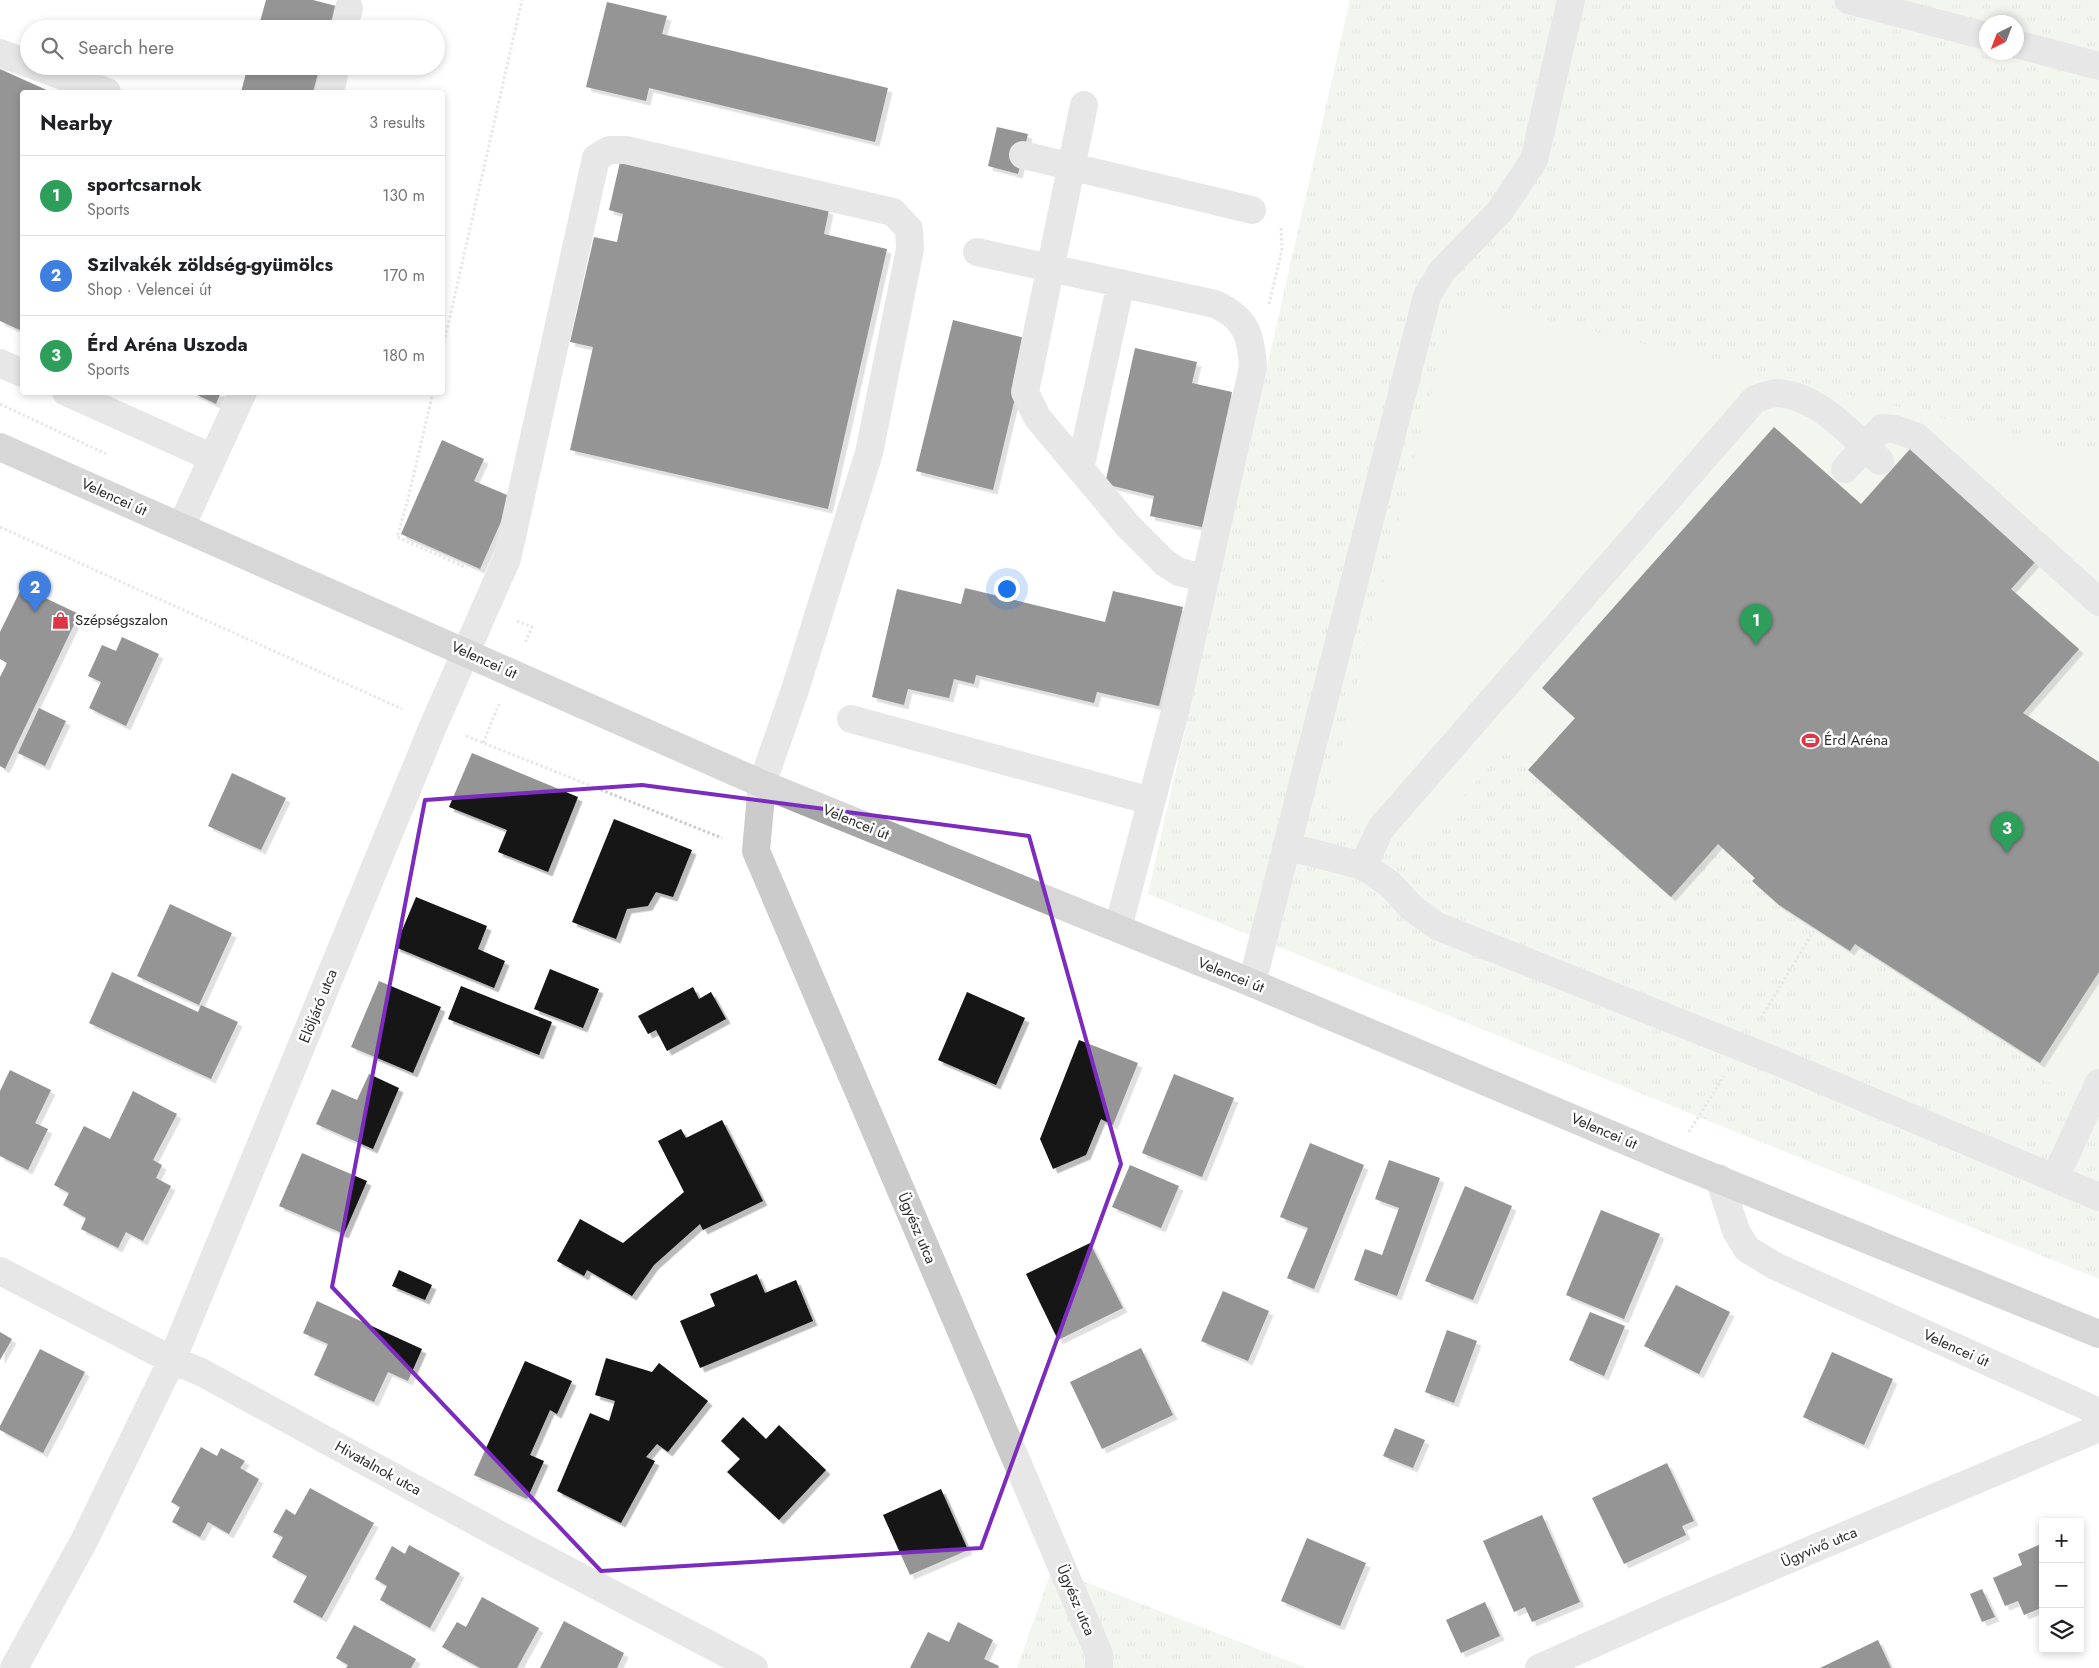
<!DOCTYPE html>
<html lang="en">
<head>
<meta charset="utf-8">
<style>
	body { margin:0; font-family:Jost,sans-serif; background:#f2f2f2; color:#202124 }
	.controls { position:absolute; right:15px; bottom:15px; display:grid; overflow:hidden; border-radius:5px; box-shadow:0 2px 8px #0003 }
	.controls button { width:45px; height:45px; display:grid; place-items:center; padding:0; border:0; border-bottom:1px solid #e0e0e0; background:#fff; color:#202124; font:25px sans-serif }
	.compass { position:absolute; left:1979px; top:15px; width:45px; height:45px; border-radius:50%; background:#fff; box-shadow:0 2px 8px #0003; rotate:222deg }
	.you { position:absolute; left:1006px; top:588px; width:18px; height:18px; margin:-12px; border:4px solid #fff; border-radius:50%; background:#1a73e8; box-shadow:0 0 0 8px #1a73e833 }
	.badge { display:grid; place-items:center; width:32px; height:32px; border-radius:50%; background:#df3647; color:#fff; font-size:16px; font-weight:700 }
	.pin { position:absolute; translate:-50% -41px; filter:drop-shadow(0 1px 2px #0008) }
	.pin::after { content:''; position:absolute; top:26px; width:18px; height:15px; background:inherit; clip-path:polygon(0 0,100% 0,50% 100%) }
	.list { margin:0; padding:0; list-style:none }
	h2 { display:flex; justify-content:space-between; align-items:center; height:65px; margin:0; padding:0 20px; font-size:21px }
	h2 small { font-size:16px; font-weight:400; color:#757577 }
	.list li { display:grid; grid-template-columns:32px 1fr auto; gap:15px; align-items:center; box-sizing:border-box; height:80px; padding:0 20px; border-top:1px solid #e0e0e0 }
	.list b { display:block; font-size:19px; white-space:nowrap }
	.list p { margin:0; font-size:16px; white-space:nowrap; color:#757577 }
	.list em { font-size:16px; font-style:normal; color:#757577 }
	.icon { flex:none; width:28px; height:28px; fill:none; stroke:currentColor; stroke-width:2; stroke-linecap:round; stroke-linejoin:round }
	.map { position:relative; flex:none; width:2099px; height:1668px; overflow:hidden }
	.search { position:absolute; background:#fff; box-shadow:0 2px 8px #0003; left:20px; top:20px; width:425px; height:55px; display:flex; align-items:center; gap:12px; box-sizing:border-box; padding:0 18px; border-radius:28px; color:#757577; font-size:19px }
	.panel { position:absolute; background:#fff; box-shadow:0 2px 8px #0003; left:20px; top:90px; width:425px; height:305px; border-radius:5px }
	.map>svg:first-child { display:block }
</style>
</head>
<body>
<div class="map">
<svg width="2099" height="1668" viewBox="0 0 2099 1668">
	<defs>
		<pattern id="grass-tufts" width="24" height="20" patternUnits="userSpaceOnUse" patternTransform="scale(1.25)"><rect width="24" height="20" fill="#e4ebdc"/><path d="M3 7l-1-3M5 7V3M7 7l1-3M15 17l-1-3M17 17v-4M19 17l1-3" fill="none" stroke="#c4cabd"/></pattern>
		<filter id="shadow"><feDropShadow dx="4.5" dy="4.5" stdDeviation="0" flood-color="#0004"/></filter>
	</defs>
	<rect width="100%" height="100%" fill="#fff"/>
	<path fill="url(#grass-tufts)" fill-rule="evenodd" d="M 1350,0 L 2099,0 L 2099,1279 L 1148,894 ZM 1986,22 L 2016,22 L 2016,52 L 1986,52 Z
		M 1052,1569 L 1307,1668 L 1017,1668 Z"/>
	<path fill="#e4ebdc" d="M 1456,297 L 2099,457 L 2099,1102 L 2032,1076 L 2040,1063 L 1855,944 L 1850,951 L 1779,905 L 1752,881 L 1755,878 L 1718,845 L 1671,897 L 1505,749 L 1421,843 L 1326,807 Z"/>
	<path fill="#151515" filter="url(#shadow)" d="M 266,0 L 313,0 L 336,6 L 330,29 L 258,29 Z
		M 607,2 L 667,16 L 662,34 L 888,88 L 875,142 L 649,88 L 646,101 L 586,87 Z
		M 248,66 L 320,66 L 313,92 L 241,92 Z
		M 0,69 L 51,92 L 22,92 L 22,331 L 0,321 Z
		M 997,127 L 1028,134 L 1018,174 L 988,166 Z
		M 620,162 L 829,210 L 824,234 L 887,249 L 828,509 L 570,450 L 593,347 L 570,342 L 594,237 L 617,242 L 623,214 L 609,210 Z
		M 953,320 L 1029,339 L 993,490 L 916,471 Z
		M 1135,348 L 1197,362 L 1192,383 L 1232,392 L 1202,527 L 1150,516 L 1154,496 L 1105,484 Z
		M 191,392 L 221,392 L 216,404 Z
		M 1774,427 L 1861,504 L 1910,449 L 2036,561 L 2011,589 L 2079,649 L 2023,713 L 2099,762 L 2099,972 L 2040,1063 L 1855,944 L 1850,951 L 1779,905 L 1752,881 L 1755,878 L 1718,844 L 1671,897 L 1528,770 L 1575,718 L 1542,688 Z
		M 442,440 L 484,459 L 474,481 L 512,497 L 480,569 L 401,534 Z
		M 22,587 L 79,614 L 5,769 L 0,766 L 0,677 L 7,663 L 0,659 L 0,632 Z
		M 965,588 L 1105,622 L 1113,591 L 1183,607 L 1159,706 L 1097,692 L 1094,703 L 976,675 L 974,684 L 954,679 L 949,698 L 908,689 L 904,705 L 872,697 L 897,589 L 961,604 Z
		M 122,637 L 159,654 L 126,726 L 89,708 L 101,682 L 88,676 L 102,645 L 116,651 Z
		M 39,708 L 66,721 L 45,766 L 18,753 Z
		M 472,753 L 578,797 L 548,872 L 498,852 L 507,830 L 449,807 Z
		M 232,773 L 286,798 L 261,850 L 208,826 Z
		M 614,819 L 692,850 L 673,897 L 656,892 L 648,906 L 627,909 L 616,939 L 572,922 Z
		M 416,897 L 487,926 L 478,949 L 505,961 L 494,988 L 395,947 Z
		M 170,904 L 232,933 L 199,1005 L 137,976 Z
		M 550,969 L 599,989 L 583,1028 L 534,1009 Z
		M 112,972 L 198,1012 L 201,1005 L 238,1022 L 211,1079 L 89,1023 Z
		M 379,981 L 441,1007 L 413,1073 L 351,1047 Z
		M 461,986 L 552,1022 L 539,1055 L 448,1019 Z
		M 693,987 L 699,999 L 711,992 L 726,1019 L 667,1051 L 656,1030 L 648,1034 L 638,1016 Z
		M 967,992 L 1025,1018 L 996,1085 L 938,1060 Z
		M 1079,1040 L 1138,1063 L 1113,1125 L 1101,1119 L 1086,1155 L 1053,1169 L 1040,1139 Z
		M 10,1070 L 51,1090 L 35,1123 L 48,1129 L 28,1170 L 0,1156 L 0,1091 Z
		M 369,1074 L 399,1088 L 373,1149 L 316,1124 L 332,1089 L 357,1100 Z
		M 1174,1074 L 1234,1098 L 1202,1177 L 1142,1153 Z
		M 133,1091 L 177,1114 L 153,1160 L 162,1165 L 156,1178 L 171,1186 L 143,1241 L 126,1232 L 118,1248 L 81,1229 L 86,1218 L 63,1205 L 69,1193 L 54,1185 L 84,1126 L 110,1139 Z
		M 722,1120 L 763,1201 L 703,1230 L 700,1224 L 654,1265 L 632,1296 L 587,1270 L 584,1276 L 557,1261 L 580,1219 L 623,1243 L 684,1192 L 658,1141 L 681,1129 L 686,1138 Z
		M 1310,1143 L 1364,1165 L 1314,1289 L 1287,1278 L 1308,1228 L 1280,1217 Z
		M 302,1153 L 367,1181 L 344,1234 L 279,1206 Z
		M 1389,1160 L 1440,1178 L 1397,1296 L 1354,1280 L 1365,1249 L 1382,1255 L 1399,1208 L 1375,1199 Z
		M 1130,1165 L 1179,1186 L 1161,1228 L 1112,1207 Z
		M 1465,1186 L 1512,1206 L 1473,1300 L 1425,1281 Z
		M 1601,1210 L 1660,1234 L 1624,1319 L 1566,1295 Z
		M 1090,1243 L 1123,1308 L 1058,1340 L 1026,1274 Z
		M 399,1270 L 432,1285 L 425,1300 L 392,1286 Z
		M 757,1274 L 765,1293 L 796,1280 L 813,1321 L 700,1368 L 680,1321 L 715,1306 L 710,1294 Z
		M 1676,1285 L 1730,1312 L 1699,1374 L 1644,1346 Z
		M 1223,1291 L 1269,1311 L 1248,1361 L 1201,1341 Z
		M 317,1301 L 422,1349 L 408,1381 L 388,1372 L 374,1402 L 314,1375 L 328,1344 L 303,1333 Z
		M 1590,1312 L 1625,1326 L 1604,1376 L 1569,1360 Z
		M 1447,1330 L 1477,1341 L 1454,1403 L 1425,1392 Z
		M 0,1332 L 12,1339 L 0,1360 Z
		M 1141,1348 L 1173,1415 L 1102,1449 L 1070,1382 Z
		M 40,1349 L 85,1372 L 43,1453 L 0,1430 L 0,1426 Z
		M 1832,1352 L 1893,1379 L 1864,1445 L 1803,1417 Z
		M 606,1358 L 652,1372 L 659,1363 L 708,1401 L 668,1452 L 657,1444 L 646,1457 L 655,1461 L 621,1523 L 557,1491 L 590,1413 L 609,1421 L 615,1401 L 595,1395 Z
		M 525,1361 L 572,1381 L 557,1414 L 550,1410 L 530,1455 L 544,1461 L 527,1499 L 474,1475 Z
		M 743,1417 L 766,1439 L 779,1425 L 826,1470 L 779,1520 L 727,1472 L 740,1459 L 721,1441 Z
		M 1395,1428 L 1425,1440 L 1413,1468 L 1383,1456 Z
		M 201,1447 L 217,1456 L 221,1448 L 245,1461 L 240,1468 L 259,1479 L 229,1534 L 208,1522 L 200,1537 L 172,1522 L 180,1507 L 171,1502 Z
		M 1667,1463 L 1694,1521 L 1682,1526 L 1686,1535 L 1624,1564 L 1592,1498 Z
		M 310,1488 L 374,1523 L 322,1618 L 293,1602 L 307,1576 L 272,1557 L 283,1537 L 273,1532 L 286,1509 L 295,1515 Z
		M 941,1489 L 968,1550 L 910,1575 L 883,1515 Z
		M 1542,1515 L 1580,1602 L 1532,1622 L 1525,1607 L 1514,1612 L 1483,1541 Z
		M 1307,1538 L 1366,1563 L 1340,1626 L 1281,1601 Z
		M 2043,1543 L 2043,1607 L 2024,1615 L 2018,1601 L 2005,1606 L 1993,1578 L 2022,1565 L 2018,1554 Z
		M 409,1545 L 460,1573 L 430,1628 L 380,1600 L 387,1586 L 375,1579 L 392,1546 L 405,1554 Z
		M 1982,1589 L 1995,1617 L 1982,1622 L 1970,1594 Z
		M 482,1597 L 539,1628 L 517,1668 L 480,1668 L 442,1647 L 457,1622 L 466,1627 Z
		M 1485,1602 L 1500,1636 L 1461,1653 L 1446,1620 Z
		M 564,1621 L 624,1653 L 617,1668 L 540,1668 Z
		M 958,1622 L 993,1640 L 984,1659 L 999,1666 L 998,1668 L 910,1668 L 928,1632 L 949,1642 Z
		M 354,1625 L 416,1659 L 411,1668 L 346,1668 L 348,1665 L 336,1658 Z
		M 1878,1640 L 1891,1668 L 1820,1668 Z"/>
	<g fill="none" stroke-linecap="round" stroke-linejoin="round">
		<path stroke="#cbcbcb" stroke-width="3" stroke-dasharray="2.5 2.5" stroke-linecap="butt" d="M 1269,304 L 1282,249 L 1281,227
			M 442,352 L 522,0
			M 433,392 L 407,503 L 397,537 L 467,568
			M 0,404 L 106,454
			M 0,527 L 402,709
			M 517,621 L 532,627 L 525,643
			M 466,736 L 722,838
			M 483,743 L 499,704
			M 1761,1018 L 1815,929
			M 1689,1132 L 1724,1076"/>
		<path stroke="#cbcbcb" stroke-width="28" d="M 1848,0 L 1986,36
			M 344,29 L 349,8
			M 2016,44 L 2099,66
			M 0,53 L 29,64
			M 35,66 L 107,92
			M 330,92 L 336,66
			M 1084,105 L 1025,392 L 1037,417 L 1129,527 L 1165,563 L 1179,572 L 1205,578
			M 1023,155 L 1252,210
			M 977,252 L 1215,304 C 1246,318 1251,335 1253,367 L 1176,708 L 1118,928
			M 0,363 L 22,373
			M 66,392 L 213,458
			M 1080,469 L 1121,283
			M 1845,469 L 1882,428 L 1895,429 L 1917,437 L 2099,602
			M 181,527 L 243,392
			M 851,719 L 1151,801
			M 1286,846 L 1363,866 L 1390,884 L 1412,908 L 1437,926 L 1776,1061 L 2099,1197
			M 1363,866 L 1381,828 L 1755,399 C 1762,397 1771,393 1778,393 C 1820,397 1851,434 1880,461
			M 1252,983 L 1427,296 L 1442,271 L 1500,211 L 1534,160 L 1571,0
			M 1719,1178 L 1736,1231 L 1747,1249 L 1775,1266 L 2099,1412
			M 2055,1178 L 2099,1083
			M 0,1271 L 172,1360 L 201,1372 L 500,1535 L 754,1668
			M 14,1668 L 84,1541 L 172,1360 L 434,724 L 507,559 L 596,158 L 609,150 L 626,150 L 893,212 L 909,229 L 910,249 L 869,453 L 795,690 L 762,784 L 756,851 L 1099,1654 L 1099,1668
			M 1539,1668 L 1669,1610 L 2099,1428"/>
		<path stroke="#a6a6a6" stroke-width="28" d="M 0,447 L 762,784 L 1252,983 L 1671,1160 L 2099,1334"/>
	</g>
	<path d="M0 0H2099V1668H0ZM 642,785 L 1029,836 L 1121,1164 L 981,1548 L 601,1571 L 332,1287 L 425,800 Z" fill="#fff" fill-opacity=".55" fill-rule="evenodd"/>
	<path fill="none" stroke="#7b2cbf" stroke-width="4" stroke-linejoin="round" d="M 642,785 L 1029,836 L 1121,1164 L 981,1548 L 601,1571 L 332,1287 L 425,800 Z"/>
	<defs>
		<symbol id="shop-bare" viewBox="-9 -9 18 18"><path d="M-5-2.5h2.3a2.7 3.5 0 0 1 5.4 0H5L5.5 6h-11ZM-1.5-2.5h3a1.5 2.3 0 0 0-3 0Z" fill="#df3647" stroke="#fff" stroke-width="2.5" paint-order="stroke"/></symbol>
		<symbol id="stadium-bare" viewBox="-9 -9 18 18"><path d="M0-5a6.5 5 0 1 0 0 10a6.5 5 0 1 0 0-10ZM-3.5-1.8h7v3.6h-7Z" fill="#df3647" stroke="#fff" stroke-width="2.5" paint-order="stroke"/></symbol>
	</defs>
	<g fill-rule="evenodd">
		<use href="#shop-bare" x="48" y="608" width="25" height="25"/>
		<use href="#stadium-bare" x="1798" y="728" width="25" height="25"/>
	</g>
	<g text-anchor="middle" stroke-width="5" stroke-linejoin="round" paint-order="stroke">
		<g font-size="15" fill="#2e2e2e" stroke="#fff">
			<text transform="translate(114 497) rotate(24)" y="5">Velencei út</text>
			<text transform="translate(484 660) rotate(24)" y="5">Velencei út</text>
			<text transform="translate(856 822) rotate(22)" y="5">Velencei út</text>
			<text transform="translate(1231 975) rotate(22)" y="5">Velencei út</text>
			<text transform="translate(318 1006) rotate(-68)" y="5">Elöljáró utca</text>
			<text transform="translate(1604 1131) rotate(23)" y="5">Velencei út</text>
			<text transform="translate(917 1228) rotate(67)" y="5">Ügyész utca</text>
			<text transform="translate(1956 1348) rotate(24)" y="5">Velencei út</text>
			<text transform="translate(378 1468) rotate(29)" y="5">Hivatalnok utca</text>
			<text transform="translate(1819 1547) rotate(-23)" y="5">Ügyvivő utca</text>
			<text transform="translate(1076 1600) rotate(67)" y="5">Ügyész utca</text>
		</g>
		<g font-size="15" fill="#2e2e2e" stroke="#fff" text-anchor="start">
			<text x="75" y="625">Szépségszalon</text>
			<text x="1824" y="745">Érd Aréna</text>
		</g>
	</g>
</svg>
<div class="controls">
<button>+</button>
<button>−</button>
<button><svg class="icon" aria-label="layers" viewBox="0 0 24 24"><path d="M12 4l9 5-9 5-9-5zM3 14l9 5 9-5"/></svg></button>
</div>
<svg class="compass" viewBox="-18 -18 36 36"><path d="M0-13l5 13h-10z" fill="#e53935"/><path d="M0 13l5-13h-10z" fill="#757577"/></svg>
<div class="you"></div>
<div class="pin badge" style="left:1756px;top:645px;background:#2e9e5b">1</div>
<div class="pin badge" style="left:35px;top:612px;background:#3f7fe0">2</div>
<div class="pin badge" style="left:2007px;top:853px;background:#2e9e5b">3</div>
<div class="search"><svg class="icon" aria-label="search" viewBox="0 0 24 24"><circle cx="10" cy="10" r="6"/><path d="M15 15l6 6"/></svg>Search here</div>
<section class="panel">
<h2>Nearby<small>3 results</small></h2>
<ul class="list">
<li><span class="badge" style="background:#2e9e5b">1</span><div><b>sportcsarnok</b><p>Sports</p></div><em>130 m</em></li>
<li><span class="badge" style="background:#3f7fe0">2</span><div><b>Szilvakék zöldség-gyümölcs</b><p>Shop · Velencei út</p></div><em>170 m</em></li>
<li><span class="badge" style="background:#2e9e5b">3</span><div><b>Érd Aréna Uszoda</b><p>Sports</p></div><em>180 m</em></li>
</ul>
</section>
</div>
</body>
</html>
